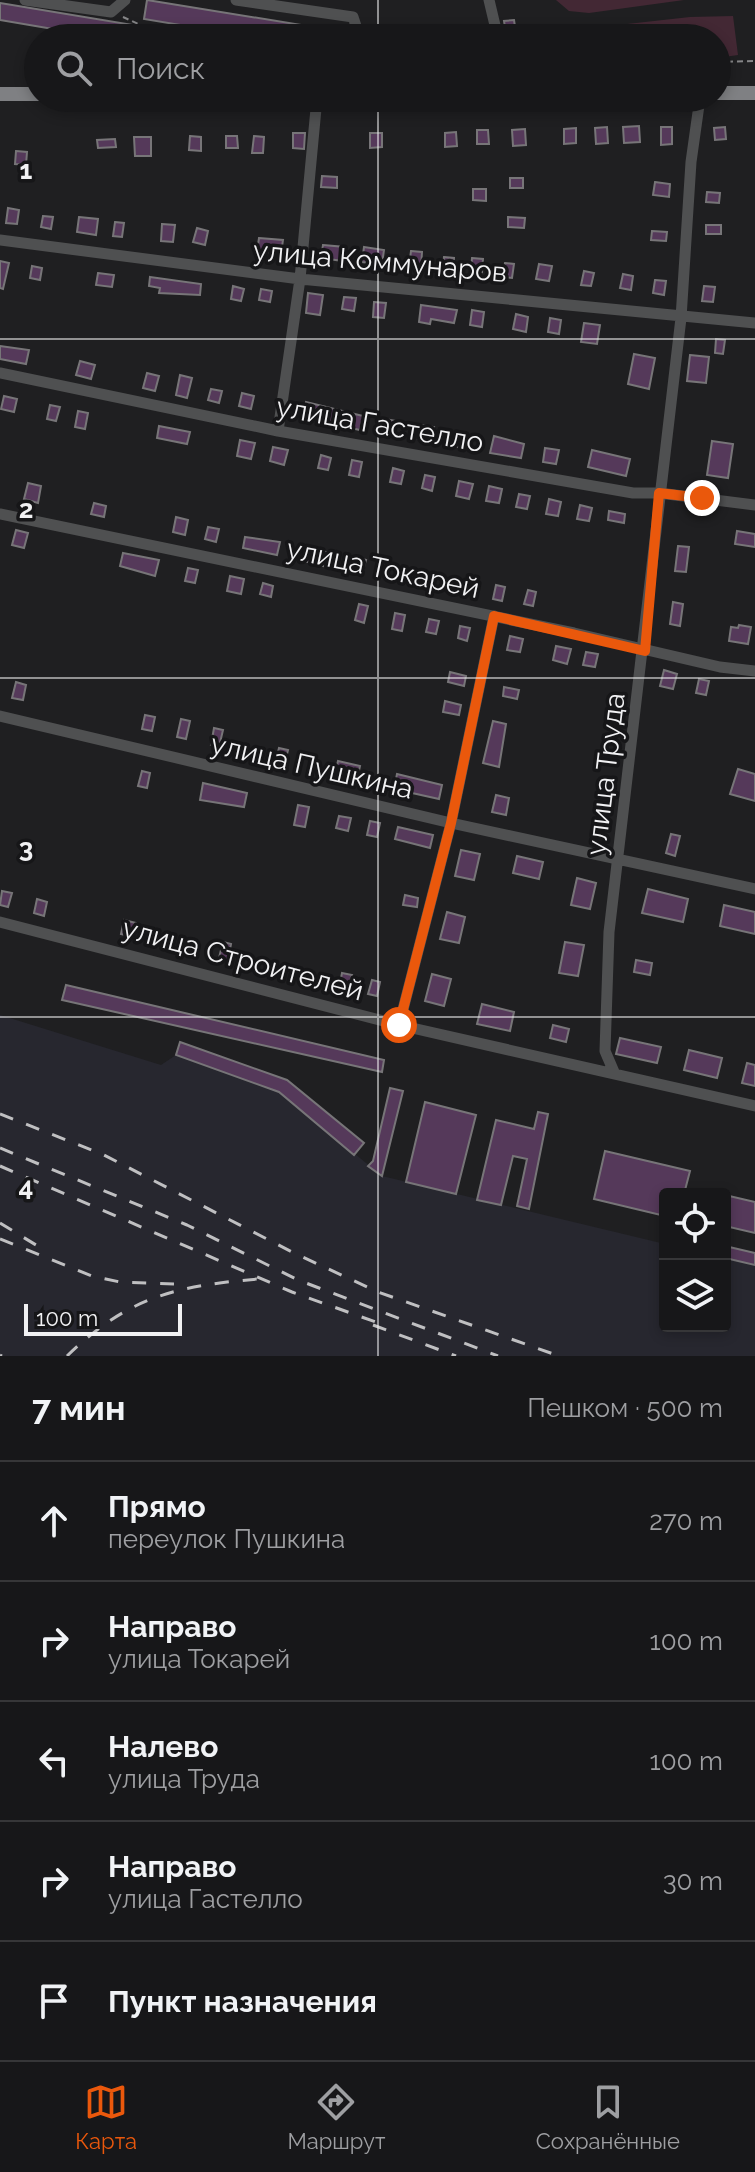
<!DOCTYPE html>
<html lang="ru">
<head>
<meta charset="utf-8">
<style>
	body { margin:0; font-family:Raleway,sans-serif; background:#242426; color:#f1f3f6 }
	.controls { position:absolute; right:24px; bottom:24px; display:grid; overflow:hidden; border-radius:8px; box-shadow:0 4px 12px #0003 }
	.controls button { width:72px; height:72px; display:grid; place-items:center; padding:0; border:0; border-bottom:2px solid #363638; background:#171719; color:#f1f3f6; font:40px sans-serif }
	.scale { position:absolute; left:24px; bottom:20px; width:158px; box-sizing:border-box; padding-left:8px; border:4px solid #f1f1f3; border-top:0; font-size:22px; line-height:28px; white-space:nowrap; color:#f1f1f3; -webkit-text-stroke:6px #161618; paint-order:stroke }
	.stop { position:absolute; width:24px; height:24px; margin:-18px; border:6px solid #ea580c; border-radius:50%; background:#fff }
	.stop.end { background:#ea580c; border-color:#fff; box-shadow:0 2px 8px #0008 }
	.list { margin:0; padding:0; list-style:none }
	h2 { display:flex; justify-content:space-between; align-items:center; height:104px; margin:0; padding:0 32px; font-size:34px }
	h2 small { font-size:26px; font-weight:400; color:#9e9fa2 }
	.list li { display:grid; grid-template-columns:52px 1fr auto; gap:24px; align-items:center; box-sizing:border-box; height:120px; padding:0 32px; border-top:2px solid #363638 }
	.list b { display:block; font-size:30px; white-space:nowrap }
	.list p { margin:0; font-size:26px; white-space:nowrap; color:#9e9fa2 }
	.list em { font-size:26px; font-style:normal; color:#9e9fa2 }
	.icon { flex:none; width:44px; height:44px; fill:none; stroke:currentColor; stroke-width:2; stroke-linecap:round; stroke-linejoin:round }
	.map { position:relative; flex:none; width:755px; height:1356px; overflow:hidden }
	.search { position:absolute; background:#171719; box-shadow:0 4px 12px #0003; left:24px; right:24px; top:24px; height:88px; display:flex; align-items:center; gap:20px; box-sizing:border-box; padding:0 28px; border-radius:44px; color:#9e9fa2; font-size:30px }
	.sheet { height:704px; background:#171719 }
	nav { display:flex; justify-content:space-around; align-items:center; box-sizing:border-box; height:112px; border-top:2px solid #363638; background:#171719; font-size:22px; color:#9e9fa2 }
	nav a { display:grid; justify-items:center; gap:4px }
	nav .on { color:#ea580c }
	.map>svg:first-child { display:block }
</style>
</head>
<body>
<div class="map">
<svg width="755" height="1356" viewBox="0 0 755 1356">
	<rect width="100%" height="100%" fill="#1f1f21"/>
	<path fill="#27272f" d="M 0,1015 L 161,1065 L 176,1055 L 279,1092 L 382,1176 L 665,1244 L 665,1326 L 725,1326 L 725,1258 L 755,1265 L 755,1356 L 0,1356 Z"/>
	<path fill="#432834" d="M 556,0 L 684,0 L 589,13 L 569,11 Z
		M 733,16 L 738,55 L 717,58 L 717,38 L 545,38 L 546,33 L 690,17 Z"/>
	<path fill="#55395a" stroke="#777578" stroke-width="2" d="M 147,0 L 332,30 L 330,38 L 259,38 L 144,19 Z
		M 0,3 L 139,26 L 137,38 L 106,38 L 0,20 Z
		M 514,20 L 516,33 L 506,34 L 504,21 Z
		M 639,126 L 640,142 L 624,143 L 623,127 Z
		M 607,127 L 608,143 L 596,144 L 595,128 Z
		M 661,127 L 672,127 L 672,144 L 661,145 Z
		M 725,127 L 726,139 L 715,140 L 714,128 Z
		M 576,128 L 576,143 L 564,144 L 564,129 Z
		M 525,129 L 526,145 L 513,146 L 512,130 Z
		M 477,130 L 488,130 L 489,144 L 477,144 Z
		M 456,132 L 457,146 L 445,147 L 445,133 Z
		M 293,133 L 305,133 L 304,149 L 293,148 Z
		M 370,133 L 382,133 L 382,147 L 370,148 Z
		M 190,136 L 201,137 L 201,151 L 189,150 Z
		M 226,136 L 237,136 L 238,148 L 226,148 Z
		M 254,136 L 264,137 L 263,153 L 252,153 Z
		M 134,137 L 151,137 L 151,156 L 135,156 Z
		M 115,139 L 116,147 L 98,148 L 97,140 Z
		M 16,151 L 27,152 L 26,165 L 15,164 Z
		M 322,176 L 337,177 L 337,188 L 321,187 Z
		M 510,178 L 523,178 L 523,188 L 510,188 Z
		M 655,182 L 670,184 L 669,197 L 653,195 Z
		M 473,189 L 486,189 L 486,201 L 473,200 Z
		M 707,192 L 720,193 L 719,203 L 706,202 Z
		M 8,208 L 19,210 L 17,224 L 6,223 Z
		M 43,216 L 53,217 L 51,229 L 41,227 Z
		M 79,217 L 98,219 L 96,235 L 77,232 Z
		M 508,217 L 525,218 L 524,228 L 508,227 Z
		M 115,222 L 124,223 L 122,237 L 113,236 Z
		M 162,224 L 175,225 L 173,242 L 161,241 Z
		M 706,225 L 721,225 L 721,234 L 706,234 Z
		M 197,228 L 208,231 L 205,245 L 193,242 Z
		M 652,231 L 667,232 L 666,241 L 651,240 Z
		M 259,238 L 283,240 L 281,254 L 257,251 Z
		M 323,245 L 345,247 L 343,261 L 321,258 Z
		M 364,247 L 384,250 L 382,264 L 362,262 Z
		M 411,251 L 422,252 L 421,268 L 409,267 Z
		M 444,257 L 454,258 L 453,271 L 442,270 Z
		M 472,258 L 483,259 L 482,272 L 471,270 Z
		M 0,261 L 9,263 L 3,289 L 0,288 Z
		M 505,263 L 514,264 L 512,278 L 502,277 Z
		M 539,264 L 552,266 L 549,281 L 536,279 Z
		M 32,266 L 42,268 L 40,280 L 30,278 Z
		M 584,271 L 594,273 L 591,286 L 581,285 Z
		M 98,273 L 114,275 L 112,287 L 96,285 Z
		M 623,274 L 633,276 L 631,290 L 620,288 Z
		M 150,277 L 201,284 L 200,295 L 159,293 L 160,288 L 149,286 Z
		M 655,280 L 666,281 L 664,295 L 653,293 Z
		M 233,286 L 244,289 L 241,301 L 231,299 Z
		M 704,286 L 715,287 L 713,302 L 702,301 Z
		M 261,289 L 272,291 L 270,302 L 259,300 Z
		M 308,293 L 323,295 L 320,315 L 306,313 Z
		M 344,297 L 356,298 L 354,311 L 342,309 Z
		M 374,302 L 386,303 L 384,318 L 373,317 Z
		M 421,305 L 457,310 L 454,323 L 431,319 L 430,324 L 419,322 Z
		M 472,310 L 484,312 L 482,327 L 470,325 Z
		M 516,314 L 528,317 L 526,332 L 513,329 Z
		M 550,318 L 561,320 L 559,334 L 548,332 Z
		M 584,323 L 600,325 L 597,344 L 581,342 Z
		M 716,339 L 725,340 L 723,354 L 715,353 Z
		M 0,346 L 29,350 L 26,364 L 0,359 Z
		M 634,354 L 655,358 L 649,389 L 628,384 Z
		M 690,355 L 709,357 L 706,383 L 687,381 Z
		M 80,361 L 95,365 L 91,379 L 76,375 Z
		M 147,373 L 159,376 L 155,391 L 143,388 Z
		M 180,375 L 192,378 L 187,398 L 176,395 Z
		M 211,389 L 222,391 L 219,403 L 208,400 Z
		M 242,393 L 254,396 L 251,409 L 239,406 Z
		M 4,396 L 17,399 L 14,412 L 1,409 Z
		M 306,402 L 363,416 L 360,430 L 303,418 Z
		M 50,405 L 60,407 L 56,421 L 47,419 Z
		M 78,411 L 88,413 L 85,429 L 75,427 Z
		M 385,419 L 396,421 L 393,435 L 382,433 Z
		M 421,425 L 434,427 L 431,442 L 418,439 Z
		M 159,426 L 190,432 L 187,444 L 157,438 Z
		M 456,432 L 465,434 L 462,448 L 453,446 Z
		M 494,436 L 524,444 L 521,458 L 490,453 Z
		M 240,440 L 255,443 L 251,459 L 237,456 Z
		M 712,441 L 733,444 L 728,478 L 707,475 Z
		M 273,447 L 288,450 L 284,465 L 270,461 Z
		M 545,448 L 559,450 L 556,464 L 543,462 Z
		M 592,450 L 630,459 L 626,476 L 588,467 Z
		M 321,455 L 331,458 L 328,470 L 318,468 Z
		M 352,460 L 362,462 L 359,477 L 349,475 Z
		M 393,468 L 404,471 L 401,484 L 390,482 Z
		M 425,475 L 435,477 L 432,491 L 422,488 Z
		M 459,481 L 473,484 L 469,499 L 456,496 Z
		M 28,483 L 41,486 L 38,503 L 24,499 Z
		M 489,486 L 502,489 L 499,503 L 486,501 Z
		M 519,494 L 530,496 L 527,509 L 516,507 Z
		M 549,499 L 561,502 L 558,516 L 546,514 Z
		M 94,503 L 106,506 L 104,517 L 91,514 Z
		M 580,505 L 592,508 L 589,521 L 577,519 Z
		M 609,511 L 625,514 L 624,523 L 608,520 Z
		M 176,517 L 188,520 L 185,535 L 173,532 Z
		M 208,527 L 219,529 L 216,542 L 205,539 Z
		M 16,530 L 28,533 L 24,548 L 12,545 Z
		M 737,531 L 755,534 L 755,547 L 735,544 Z
		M 245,537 L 280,542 L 277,555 L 243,548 Z
		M 678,546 L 689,547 L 686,572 L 675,571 Z
		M 307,547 L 326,552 L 323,566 L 304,561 Z
		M 123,553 L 159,560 L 155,576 L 120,566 Z
		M 356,557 L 366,560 L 362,574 L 353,571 Z
		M 188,568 L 198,570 L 195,583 L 185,581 Z
		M 230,576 L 244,579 L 241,594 L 227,591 Z
		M 465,579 L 474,580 L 471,594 L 463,593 Z
		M 263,583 L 273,586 L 271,597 L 260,594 Z
		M 496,585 L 505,587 L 502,601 L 493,599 Z
		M 528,590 L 536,592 L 533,606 L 524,604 Z
		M 673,602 L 683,604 L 680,626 L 670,624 Z
		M 359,604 L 368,606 L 364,623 L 355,620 Z
		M 395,613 L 405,615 L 402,631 L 392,629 Z
		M 429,619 L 439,621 L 436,634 L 426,632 Z
		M 739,625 L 751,627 L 748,644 L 729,641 L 731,627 L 738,628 Z
		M 460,626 L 470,628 L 467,641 L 458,638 Z
		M 510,636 L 523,639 L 520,652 L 507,650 Z
		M 556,646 L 571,649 L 567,664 L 553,660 Z
		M 586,652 L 598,654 L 595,667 L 583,665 Z
		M 664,670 L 677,674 L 673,689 L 660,686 Z
		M 450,672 L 466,676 L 464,686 L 448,682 Z
		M 699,679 L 709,681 L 706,695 L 696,693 Z
		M 16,682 L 26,685 L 23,700 L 12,698 Z
		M 504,687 L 519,690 L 517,699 L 503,696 Z
		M 445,701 L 461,705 L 459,715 L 443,712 Z
		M 145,715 L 155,717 L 152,731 L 142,729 Z
		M 181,719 L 190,721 L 186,739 L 177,737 Z
		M 493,721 L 506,724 L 499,767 L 483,763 Z
		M 214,728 L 223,730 L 219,747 L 211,745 Z
		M 279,748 L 288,750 L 285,762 L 276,760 Z
		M 338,761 L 360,766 L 357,779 L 335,774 Z
		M 738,769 L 755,774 L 755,801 L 730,794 Z
		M 142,771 L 150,773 L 147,788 L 138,786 Z
		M 397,774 L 442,785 L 439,799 L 394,789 Z
		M 203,783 L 247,793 L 244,807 L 200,800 Z
		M 496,795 L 509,798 L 506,815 L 492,812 Z
		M 298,805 L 309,807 L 305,827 L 294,825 Z
		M 339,816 L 351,818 L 348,831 L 336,828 Z
		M 370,821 L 380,823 L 377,837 L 367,835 Z
		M 398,827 L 433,835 L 430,848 L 395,839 Z
		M 671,834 L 680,836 L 675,856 L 666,853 Z
		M 461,850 L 480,854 L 474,880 L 455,876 Z
		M 517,856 L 543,862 L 539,879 L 513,873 Z
		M 577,878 L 596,883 L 590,909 L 571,905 Z
		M 648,889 L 688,899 L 683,922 L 642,913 Z
		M 2,891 L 12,893 L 8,907 L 0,905 Z
		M 405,895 L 418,898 L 417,907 L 403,905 Z
		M 37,899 L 47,902 L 44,916 L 34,913 Z
		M 724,905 L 755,912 L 755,934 L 720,926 Z
		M 447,912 L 465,917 L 459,943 L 440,939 Z
		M 124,920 L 136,923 L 133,937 L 121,934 Z
		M 223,942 L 231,944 L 228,960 L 219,958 Z
		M 565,942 L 584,945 L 578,976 L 559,973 Z
		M 636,960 L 652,963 L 650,975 L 634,972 Z
		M 342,973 L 352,975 L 348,990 L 339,988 Z
		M 432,974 L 451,979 L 444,1006 L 425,1001 Z
		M 372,980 L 380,982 L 377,996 L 368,994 Z
		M 66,985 L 384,1060 L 382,1072 L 62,1000 Z
		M 482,1004 L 514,1012 L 510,1031 L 477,1024 Z
		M 553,1025 L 569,1029 L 566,1042 L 550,1038 Z
		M 620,1038 L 661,1047 L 657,1063 L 616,1054 Z
		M 180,1042 L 287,1080 L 364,1143 L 354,1155 L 279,1092 L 176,1055 Z
		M 689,1050 L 722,1058 L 717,1078 L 684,1070 Z
		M 747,1063 L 755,1065 L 755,1086 L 742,1083 Z
		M 390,1088 L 403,1091 L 382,1176 L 368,1166 L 373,1161 Z
		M 425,1102 L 476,1115 L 456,1194 L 406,1182 Z
		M 538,1112 L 548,1114 L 529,1209 L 517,1206 L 527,1159 L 513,1156 L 501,1205 L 477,1200 L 496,1120 L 534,1129 Z
		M 605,1151 L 690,1171 L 684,1194 L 665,1194 L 665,1216 L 594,1199 Z
		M 725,1195 L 755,1202 L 755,1233 L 725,1226 Z
		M 725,1246 L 755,1253 L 755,1265 L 725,1258 Z"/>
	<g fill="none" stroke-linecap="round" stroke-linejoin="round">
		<path stroke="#868688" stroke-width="2" stroke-dasharray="6 4" stroke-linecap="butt" d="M 123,17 L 169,38
			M 717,62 L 755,61"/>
		<path stroke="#4f5051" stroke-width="11" d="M 25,0 L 111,12 L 125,0
			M 236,0 L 353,17 L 360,38
			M 489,0 L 498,38
			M 0,240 L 300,279 L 755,323
			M 0,373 L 278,431 L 633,493 L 659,493 L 755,505
			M 278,431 L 300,279 L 317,98
			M 0,514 L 574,633 L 720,667 L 755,671
			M 0,716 L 451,823 L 755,889
			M 0,922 L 399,1025 L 755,1106
			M 399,1025 L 451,823 L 494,616
			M 614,1072 L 605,1051 L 609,932 L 681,318 L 691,162 L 700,98"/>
		<path stroke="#7f8083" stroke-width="14" d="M 717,93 L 755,93
			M 0,94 L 38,94"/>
		<path stroke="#bfbfc1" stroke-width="3" stroke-dasharray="14 14" stroke-linecap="butt" d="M 0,1114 L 102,1154 L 294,1253 L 378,1292 L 559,1356
			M 0,1148 L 187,1225 L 298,1280 L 498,1356
			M 0,1166 L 292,1292 L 384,1325
			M 0,1223 L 36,1245
			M 0,1239 L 92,1276 L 120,1282 L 174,1284
			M 373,1325 L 456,1356
			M 0,1355 L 2,1356
			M 67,1356 C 128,1297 175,1286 258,1279"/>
	</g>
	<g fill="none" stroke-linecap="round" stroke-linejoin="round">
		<path stroke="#ea580c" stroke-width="10" d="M 399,1025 L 451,823 L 494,616 L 645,651 L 659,493 L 702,498"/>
	</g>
	<path fill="none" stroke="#f1f1f3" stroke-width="2" stroke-opacity="0.55" d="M 378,0 L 378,38M 378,98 L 378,1356M 0,339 L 755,339M 0,678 L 755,678M 0,1017 L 755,1017"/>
	<g text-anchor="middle" stroke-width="7" stroke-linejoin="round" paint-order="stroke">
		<g font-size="28" fill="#f1f1f3" stroke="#161618">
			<text transform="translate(380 261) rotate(5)" y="10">улица Коммунаров</text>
			<text transform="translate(380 424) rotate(10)" y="10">улица Гастелло</text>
			<text transform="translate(383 568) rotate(12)" y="10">улица Токарей</text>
			<text transform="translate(312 766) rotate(13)" y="10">улица Пушкина</text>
			<text transform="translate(605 774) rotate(-83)" y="10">улица Труда</text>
			<text transform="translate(243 959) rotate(15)" y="10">улица Строителей</text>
		</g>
	</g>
	<g font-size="26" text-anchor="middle" font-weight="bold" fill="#f1f1f3" stroke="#161618" stroke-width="7" stroke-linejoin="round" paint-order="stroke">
		<text x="26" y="179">1</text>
		<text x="26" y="518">2</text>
		<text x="26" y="857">3</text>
		<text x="26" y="1196">4</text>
	</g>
</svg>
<div class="controls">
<button><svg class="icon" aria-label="locate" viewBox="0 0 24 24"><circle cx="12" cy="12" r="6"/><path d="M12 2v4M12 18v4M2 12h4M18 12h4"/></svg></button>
<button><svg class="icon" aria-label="layers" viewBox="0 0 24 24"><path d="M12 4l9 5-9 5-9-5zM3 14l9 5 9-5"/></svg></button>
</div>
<div class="scale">100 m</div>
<div class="stop" style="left:399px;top:1025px"></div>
<div class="stop end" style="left:702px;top:498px"></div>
<div class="search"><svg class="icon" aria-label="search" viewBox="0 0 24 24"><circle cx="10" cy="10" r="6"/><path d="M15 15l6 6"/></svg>Поиск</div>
</div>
<section class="sheet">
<h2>7 мин<small>Пешком · 500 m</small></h2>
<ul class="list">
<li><svg class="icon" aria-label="ahead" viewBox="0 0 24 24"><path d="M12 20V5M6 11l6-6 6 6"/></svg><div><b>Прямо</b><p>переулок Пушкина</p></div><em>270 m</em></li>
<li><svg class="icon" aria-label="right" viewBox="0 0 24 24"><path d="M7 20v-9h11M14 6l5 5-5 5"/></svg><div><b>Направо</b><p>улица Токарей</p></div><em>100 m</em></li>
<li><svg class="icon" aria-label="left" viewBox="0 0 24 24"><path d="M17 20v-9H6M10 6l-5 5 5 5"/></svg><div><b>Налево</b><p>улица Труда</p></div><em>100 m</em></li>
<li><svg class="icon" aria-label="right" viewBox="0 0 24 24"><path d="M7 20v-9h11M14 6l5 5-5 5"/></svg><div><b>Направо</b><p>улица Гастелло</p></div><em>30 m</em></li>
<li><svg class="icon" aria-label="arrive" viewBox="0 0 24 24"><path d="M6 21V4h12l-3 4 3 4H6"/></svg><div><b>Пункт назначения</b></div></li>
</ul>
</section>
<nav>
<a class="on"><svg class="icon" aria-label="map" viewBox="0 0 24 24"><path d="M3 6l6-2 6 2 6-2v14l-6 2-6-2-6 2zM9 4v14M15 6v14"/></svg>Карта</a>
<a><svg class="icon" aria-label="directions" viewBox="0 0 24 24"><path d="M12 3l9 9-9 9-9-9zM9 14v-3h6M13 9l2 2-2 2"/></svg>Маршрут</a>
<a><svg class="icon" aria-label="saved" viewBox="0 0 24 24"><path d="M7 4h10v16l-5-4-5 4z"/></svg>Сохранённые</a>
</nav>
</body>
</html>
